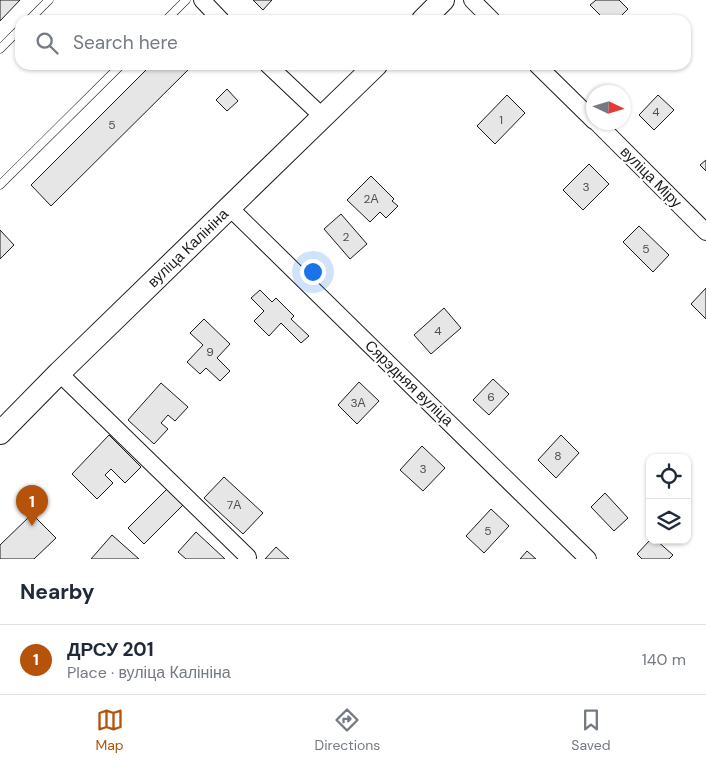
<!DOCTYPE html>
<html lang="en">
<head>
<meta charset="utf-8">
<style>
	body { margin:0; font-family:"DM Sans",sans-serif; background:#f6f6f7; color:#1f2937 }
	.controls { position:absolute; right:15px; bottom:15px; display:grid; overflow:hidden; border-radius:10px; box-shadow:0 1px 4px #0004 }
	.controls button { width:45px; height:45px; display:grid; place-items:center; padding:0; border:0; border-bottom:1px solid #e0e1e3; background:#fff; color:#1f2937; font:25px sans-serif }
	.compass { position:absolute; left:586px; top:85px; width:45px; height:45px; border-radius:50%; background:#fff; box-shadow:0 1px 4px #0004; rotate:94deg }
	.you { position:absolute; left:312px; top:271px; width:18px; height:18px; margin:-12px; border:4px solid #fff; border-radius:50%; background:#1a73e8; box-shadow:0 0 0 8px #1a73e833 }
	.badge { display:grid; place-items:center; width:32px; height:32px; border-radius:50%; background:#b45309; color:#fff; font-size:16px; font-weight:700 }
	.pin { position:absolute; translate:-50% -41px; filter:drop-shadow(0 1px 2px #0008) }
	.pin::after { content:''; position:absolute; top:26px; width:18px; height:15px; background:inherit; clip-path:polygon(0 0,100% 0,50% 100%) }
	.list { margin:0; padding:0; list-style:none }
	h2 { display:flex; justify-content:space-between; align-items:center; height:65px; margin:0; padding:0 20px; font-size:21px }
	h2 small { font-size:16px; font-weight:400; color:#747a83 }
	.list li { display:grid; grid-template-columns:32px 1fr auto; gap:15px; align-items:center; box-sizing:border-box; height:70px; padding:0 20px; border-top:1px solid #e0e1e3 }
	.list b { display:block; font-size:19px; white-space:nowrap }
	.list p { margin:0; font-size:16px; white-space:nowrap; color:#747a83 }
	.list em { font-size:16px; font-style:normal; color:#747a83 }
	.icon { flex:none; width:28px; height:28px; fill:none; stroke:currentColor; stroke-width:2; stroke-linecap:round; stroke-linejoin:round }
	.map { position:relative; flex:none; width:706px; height:559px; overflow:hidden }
	.search { position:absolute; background:#fff; box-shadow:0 1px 4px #0004; left:15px; right:15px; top:15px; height:55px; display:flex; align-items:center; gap:12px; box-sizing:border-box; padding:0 18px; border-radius:15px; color:#747a83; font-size:19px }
	.sheet { height:135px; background:#fff }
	nav { display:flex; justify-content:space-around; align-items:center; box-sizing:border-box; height:70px; border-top:1px solid #e0e1e3; background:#fff; font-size:14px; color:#747a83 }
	nav a { display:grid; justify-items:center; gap:2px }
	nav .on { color:#b45309 }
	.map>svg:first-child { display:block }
</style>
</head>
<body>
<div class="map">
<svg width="706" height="559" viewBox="0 0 706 559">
	<rect width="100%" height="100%" fill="#fff"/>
	<path fill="#e6e6e6" stroke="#1a1a1a" d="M 0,0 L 20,0 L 0,21 Z
		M 253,0 L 272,0 L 263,10 Z
		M 596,0 L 619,0 L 628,9 L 617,20 L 605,20 L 590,5 Z
		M 151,65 L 193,65 L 51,206 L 31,185 Z
		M 227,89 L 238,101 L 227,111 L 216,100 Z
		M 507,95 L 525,113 L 495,144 L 477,126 Z
		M 658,95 L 674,110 L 654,130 L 639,115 Z
		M 706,160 L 706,171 L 700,165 Z
		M 589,164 L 609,184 L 583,210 L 563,190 Z
		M 371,176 L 394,199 L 392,201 L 398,206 L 386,218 L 380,212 L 370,222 L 347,200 Z
		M 341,214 L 367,244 L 350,259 L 324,229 Z
		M 639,226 L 669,255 L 653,272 L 623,242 Z
		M 0,230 L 14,245 L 0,259 Z
		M 706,288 L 706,319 L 691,304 Z
		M 260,290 L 272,302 L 276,298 L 294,316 L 291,319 L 309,336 L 301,343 L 281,323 L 269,336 L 254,321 L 264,311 L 251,298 Z
		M 444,308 L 461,328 L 431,354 L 414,335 Z
		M 204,319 L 230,344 L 217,358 L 230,371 L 220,381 L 206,368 L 200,374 L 187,362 L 203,345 L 190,333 Z
		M 493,379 L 509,394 L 489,415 L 473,400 Z
		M 359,382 L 379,401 L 357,424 L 338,405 Z
		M 161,383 L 188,407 L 175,421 L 168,415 L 161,423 L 168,429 L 154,444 L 128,420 Z
		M 109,435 L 141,467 L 125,483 L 111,469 L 105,475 L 113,483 L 97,499 L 72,474 Z
		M 561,435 L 579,453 L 556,478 L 538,460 Z
		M 422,446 L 445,468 L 423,491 L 400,470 Z
		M 224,477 L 263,513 L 243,534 L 204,498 Z
		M 169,487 L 185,503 L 144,544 L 128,528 Z
		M 605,493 L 628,518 L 614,531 L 591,507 Z
		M 491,509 L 509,526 L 484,553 L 466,536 Z
		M 32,514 L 56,538 L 34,559 L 0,559 L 0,545 Z
		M 196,532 L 225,559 L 186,559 L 178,552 Z
		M 112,535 L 139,559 L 91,559 Z
		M 650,540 L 656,540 L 673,555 L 669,559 L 642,559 L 637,554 Z
		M 276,547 L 289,559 L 265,559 Z
		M 527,551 L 536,559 L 520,559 Z"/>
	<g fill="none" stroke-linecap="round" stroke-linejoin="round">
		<defs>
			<path id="lane" d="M 29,20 L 49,0
				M 166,20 L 186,0
				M 0,49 L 20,29
				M 0,185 L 121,65"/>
			<path id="street" d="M 202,0 L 221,20
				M 472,0 L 492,20
				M 268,65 L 323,117
				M 537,65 L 594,121
				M 596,122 L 706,232
				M 230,208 L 588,559
				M 59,373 L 248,557"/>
			<path id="secondary" d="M 423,20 L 443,0
				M 0,433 L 59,373 L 376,65"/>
		</defs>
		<use href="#lane" stroke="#1a1a1a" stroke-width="9"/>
		<use href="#street" stroke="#1a1a1a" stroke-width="18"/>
		<use href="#secondary" stroke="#1a1a1a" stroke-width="24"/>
		<use href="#lane" stroke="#fff" stroke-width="8"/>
		<use href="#street" stroke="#fff" stroke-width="16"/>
		<use href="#secondary" stroke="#fff" stroke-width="22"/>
	</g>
	<g text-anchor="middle" stroke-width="4" stroke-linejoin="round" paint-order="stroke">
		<g font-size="12" fill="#4d4d4d">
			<text x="656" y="116">4</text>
			<text x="501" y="124">1</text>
			<text x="112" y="129">5</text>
			<text x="586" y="191">3</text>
			<text x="371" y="203">2А</text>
			<text x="346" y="241">2</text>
			<text x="646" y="253">5</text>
			<text x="438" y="335">4</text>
			<text x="210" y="356">9</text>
			<text x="491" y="401">6</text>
			<text x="358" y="407">3А</text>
			<text x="558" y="460">8</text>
			<text x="423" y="473">3</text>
			<text x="234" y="509">7А</text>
			<text x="488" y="535">5</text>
		</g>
		<g font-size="15" fill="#1a1a1a" stroke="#fff">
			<text transform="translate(651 177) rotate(45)" y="5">вуліца Міру</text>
			<text transform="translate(188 248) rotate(-44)" y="5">вуліца Калініна</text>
			<text transform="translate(409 383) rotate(44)" y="5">Сярэдняя вуліца</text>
		</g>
	</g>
</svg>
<div class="controls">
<button><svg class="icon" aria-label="locate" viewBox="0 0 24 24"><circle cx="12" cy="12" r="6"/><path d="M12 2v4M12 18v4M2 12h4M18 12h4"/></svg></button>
<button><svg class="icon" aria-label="layers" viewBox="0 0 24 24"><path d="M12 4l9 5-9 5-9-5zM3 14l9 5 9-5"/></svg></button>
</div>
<svg class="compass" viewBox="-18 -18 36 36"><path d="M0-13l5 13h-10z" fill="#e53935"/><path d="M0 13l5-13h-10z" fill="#747a83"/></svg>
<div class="you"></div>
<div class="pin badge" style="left:32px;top:526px">1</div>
<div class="search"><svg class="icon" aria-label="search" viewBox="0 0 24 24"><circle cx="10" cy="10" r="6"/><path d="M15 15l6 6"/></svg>Search here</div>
</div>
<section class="sheet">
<h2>Nearby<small></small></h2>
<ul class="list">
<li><span class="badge">1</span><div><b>ДРСУ 201</b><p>Place · вуліца Калініна</p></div><em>140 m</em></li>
</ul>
</section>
<nav>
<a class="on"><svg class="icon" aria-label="map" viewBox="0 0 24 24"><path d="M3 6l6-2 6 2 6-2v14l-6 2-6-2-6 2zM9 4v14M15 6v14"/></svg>Map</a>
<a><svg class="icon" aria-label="directions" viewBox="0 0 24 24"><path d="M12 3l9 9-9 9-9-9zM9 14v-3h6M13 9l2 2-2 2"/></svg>Directions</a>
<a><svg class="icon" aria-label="saved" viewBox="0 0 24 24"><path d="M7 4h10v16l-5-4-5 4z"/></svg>Saved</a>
</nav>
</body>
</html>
